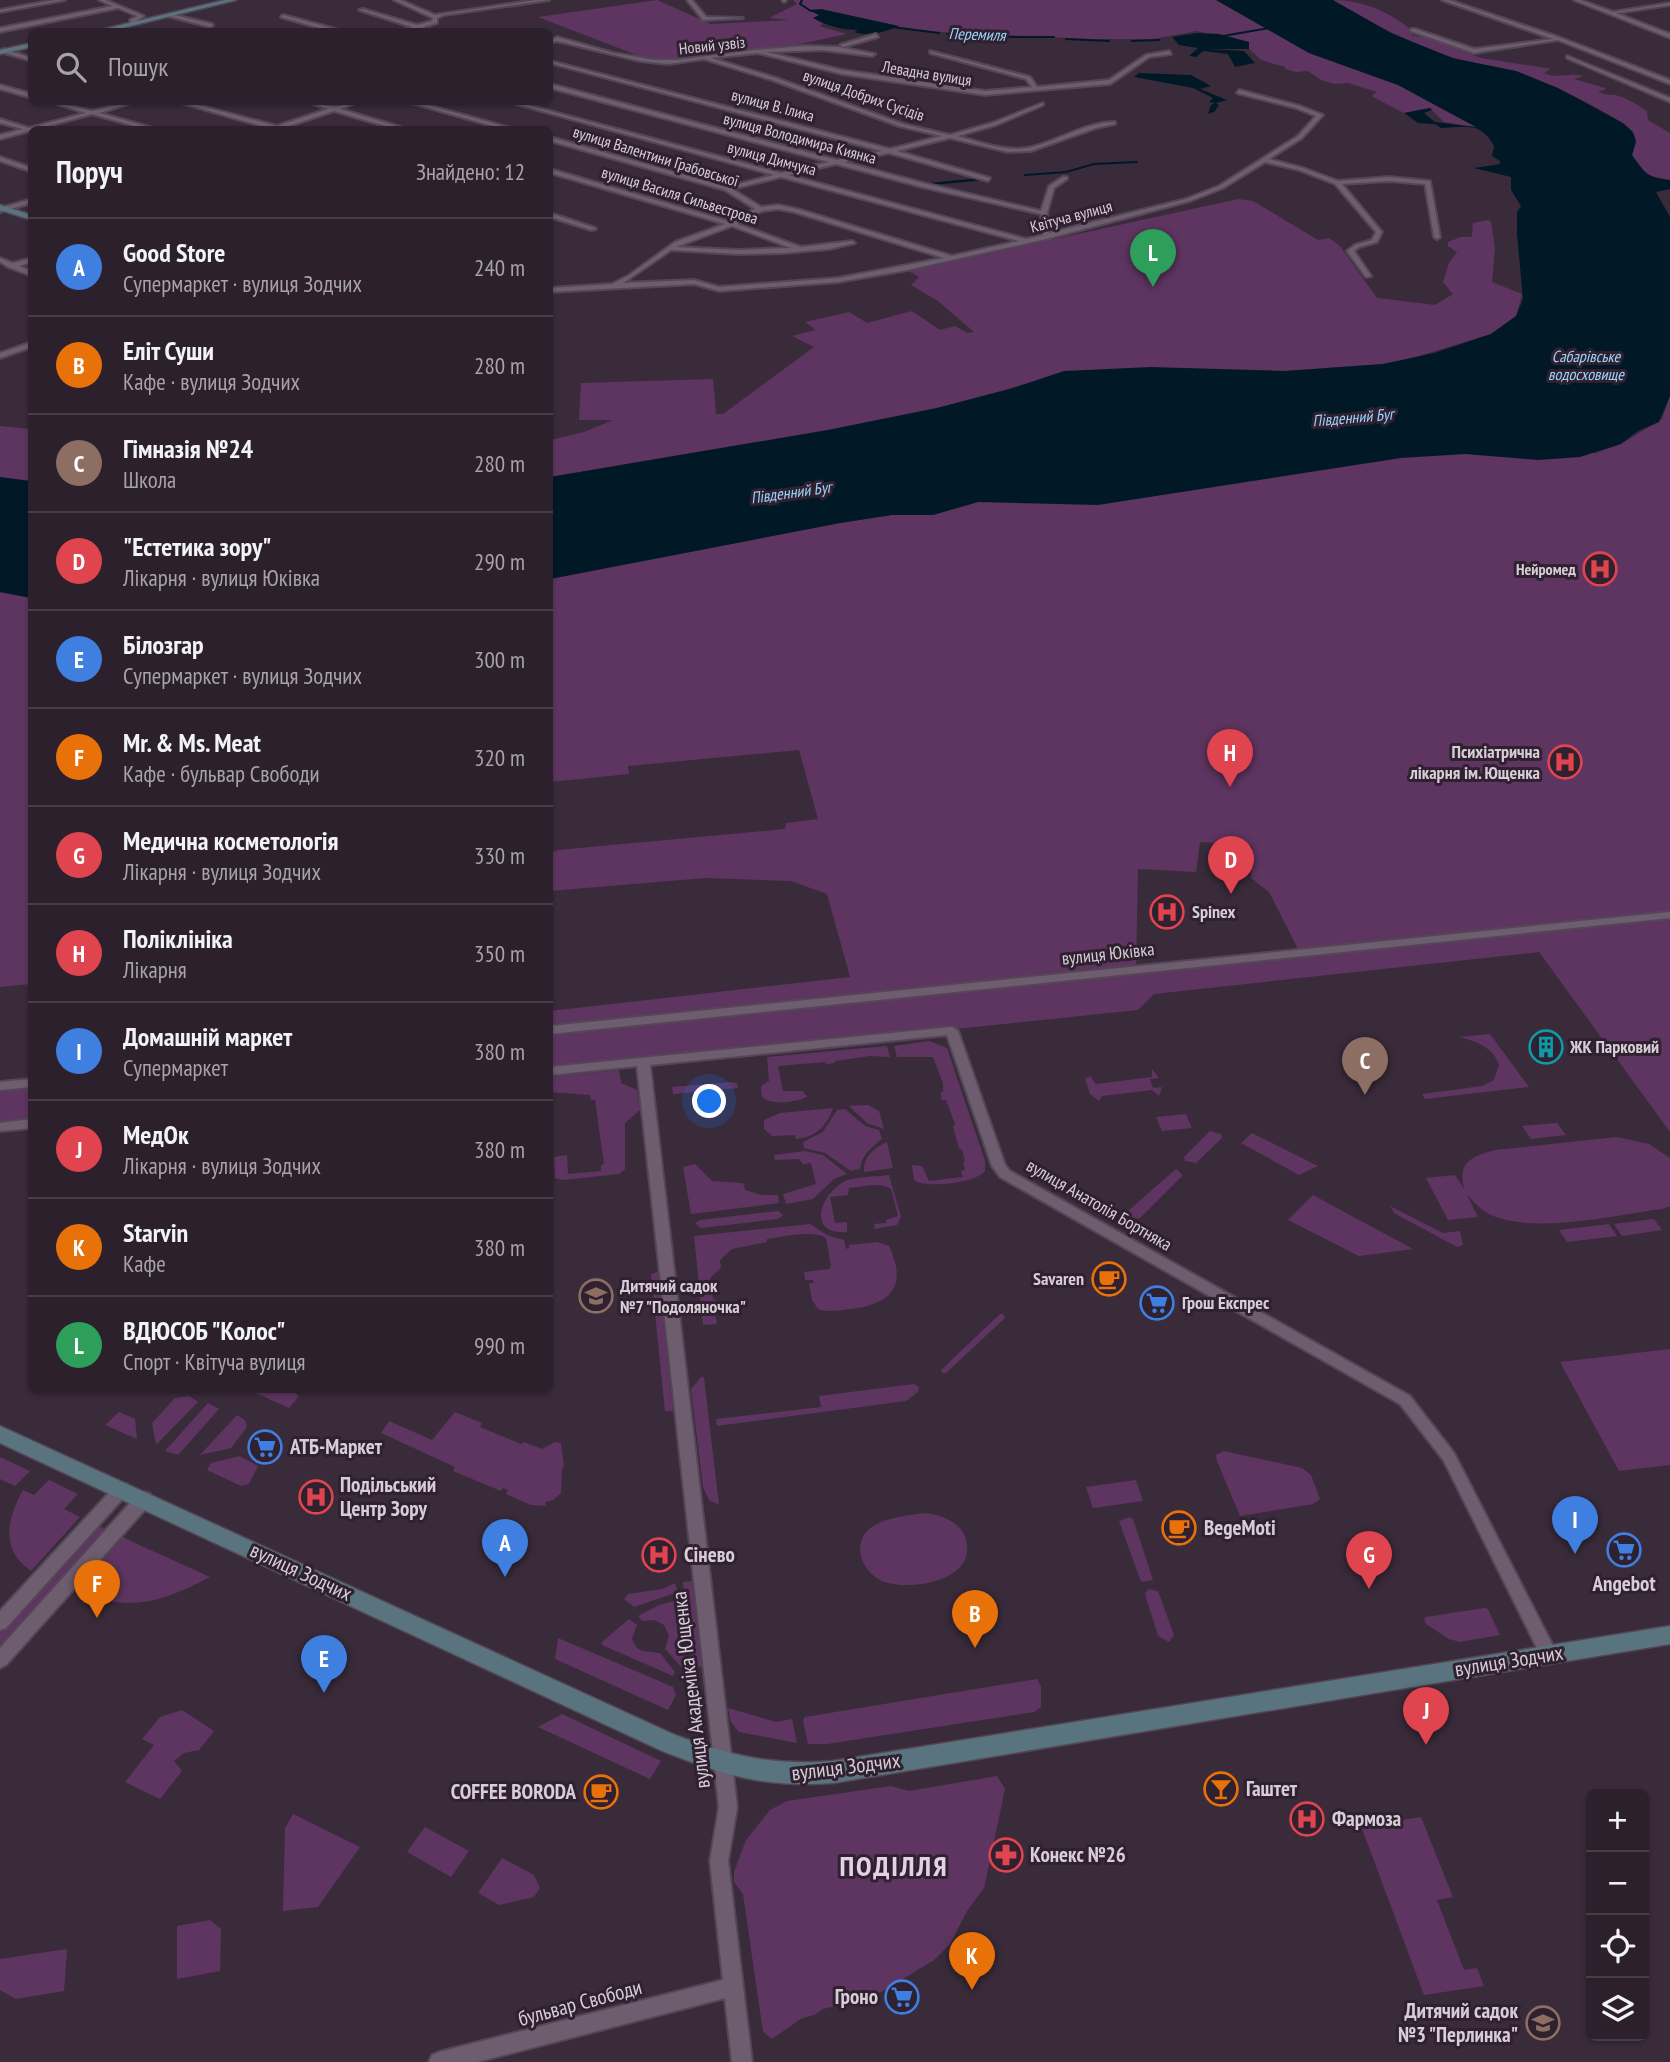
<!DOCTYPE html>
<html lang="uk">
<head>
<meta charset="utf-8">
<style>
	body { margin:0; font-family:"PT Sans Narrow",sans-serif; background:#382d38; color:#f1f3f6 }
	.controls { position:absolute; right:21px; bottom:21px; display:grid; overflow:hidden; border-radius:10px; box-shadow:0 2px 5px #0004 }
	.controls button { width:63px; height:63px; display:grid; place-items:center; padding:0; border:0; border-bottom:2px solid #483e48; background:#2c202c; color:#f1f3f6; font:35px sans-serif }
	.you { position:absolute; left:710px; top:1102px; width:24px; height:24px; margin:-18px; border:5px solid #fff; border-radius:50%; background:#1a73e8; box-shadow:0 0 0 10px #1a73e833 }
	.badge { display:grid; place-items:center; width:46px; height:46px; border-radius:50%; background:#bca0f2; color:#fff; font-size:23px; font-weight:700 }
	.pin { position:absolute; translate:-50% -58px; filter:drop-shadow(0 2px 4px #0008) }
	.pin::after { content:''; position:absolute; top:37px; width:24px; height:21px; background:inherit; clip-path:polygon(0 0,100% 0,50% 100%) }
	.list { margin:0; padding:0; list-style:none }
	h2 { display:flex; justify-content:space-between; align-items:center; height:91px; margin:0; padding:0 28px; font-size:30px }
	h2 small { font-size:23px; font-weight:400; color:#a6a3a9 }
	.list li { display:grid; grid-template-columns:46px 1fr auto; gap:21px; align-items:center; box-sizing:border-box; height:98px; padding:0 28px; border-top:2px solid #483e48 }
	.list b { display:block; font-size:26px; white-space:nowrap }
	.list p { margin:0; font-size:23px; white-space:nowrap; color:#a6a3a9 }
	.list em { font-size:23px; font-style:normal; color:#a6a3a9 }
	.icon { flex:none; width:38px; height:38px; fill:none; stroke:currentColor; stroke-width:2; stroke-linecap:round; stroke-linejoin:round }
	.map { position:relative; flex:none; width:1670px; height:2062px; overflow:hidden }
	.search { position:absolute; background:#2c202c; box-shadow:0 2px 5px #0004; left:28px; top:28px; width:525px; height:77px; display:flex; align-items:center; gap:18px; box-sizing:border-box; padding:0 24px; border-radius:10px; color:#a6a3a9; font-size:26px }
	.panel { position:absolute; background:#2c202c; box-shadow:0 2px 5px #0004; left:28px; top:126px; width:525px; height:1267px; border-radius:10px }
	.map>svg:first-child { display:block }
</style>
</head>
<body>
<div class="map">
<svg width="1670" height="2062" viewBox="0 0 1670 2062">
	<rect width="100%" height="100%" fill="#3a2b3b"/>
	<path fill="#5e3561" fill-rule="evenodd" d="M 657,0 L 711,24 L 789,20 L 769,18 L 797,4 L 793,0 L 1216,0 L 1309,53 L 1398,85 L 1478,128 L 1444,122 L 1430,108 L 1404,113 L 1371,96 L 1377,92 L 1348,83 L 1335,84 L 1321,80 L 1308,71 L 1296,72 L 1285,69 L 1285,67 L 1261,60 L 1249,49 L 1249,43 L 1197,31 L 1153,39 L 1090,39 L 921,31 L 859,19 L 821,9 L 820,15 L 814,18 L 823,24 L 819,26 L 847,34 L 777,49 L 680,60 L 647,59 L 538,17 Z
		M 1333,0 C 1364,0 1392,13 1415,33 L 1411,35 L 1437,40 L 1467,50 L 1470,54 L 1481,58 L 1546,68 L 1550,69 L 1544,73 C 1555,79 1571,73 1584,76 L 1574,79 L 1605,88 L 1605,90 L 1598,91 C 1605,96 1608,94 1615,95 C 1626,97 1637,105 1647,111 L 1648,120 L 1670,133 L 1670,180 L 1648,176 L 1632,155 C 1634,148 1637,142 1634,135 C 1626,118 1538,78 1517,72 C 1495,65 1471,64 1449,56 C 1408,42 1370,23 1333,0 Z
		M 1238,199 L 1253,201 L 1318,240 L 1329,238 L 1340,246 L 1377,298 L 1435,305 L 1453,294 L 1443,282 L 1449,263 L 1457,252 L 1448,246 L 1448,242 L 1461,237 L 1472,237 L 1473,223 L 1489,220 L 1491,222 L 1495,248 L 1492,282 L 1522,294 L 1516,316 L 1491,334 L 1409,359 L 1383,364 L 1285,371 L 1237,371 L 1037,381 L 937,408 L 828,430 L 550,477 L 550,440 L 584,432 L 613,420 L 579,420 L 581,383 L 713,379 L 716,414 L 723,414 L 814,347 L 792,336 L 816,330 L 805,322 L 849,312 L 867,323 L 912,311 L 940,330 L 955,326 L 967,333 L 974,332 L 938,301 L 911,285 L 919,277 L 909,271 Z
		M 1670,396 L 1670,1132 L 1539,952 L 1154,994 L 1138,1010 L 550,1071 L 550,1011 L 850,977 L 827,894 L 791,881 L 705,878 L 550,891 L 550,853 L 558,850 L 785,829 L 786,823 L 818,819 L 799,750 L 628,766 L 629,774 L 550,782 L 550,579 L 840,523 L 892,515 L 933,515 L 978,502 L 1008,501 L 1389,448 L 1596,453 L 1621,444 L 1662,419 ZM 1200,842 L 1252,846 L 1251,878 L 1269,892 L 1299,951 L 1136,969 L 1138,869 L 1196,872 Z
		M 0,426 L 31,429 L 31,494 L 0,491 Z
		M 0,592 L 32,598 L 31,984 L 0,987 Z
		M 1490,1034 L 1529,1087 L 1425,1099 L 1422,1094 L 1482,1086 L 1494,1080 L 1499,1065 C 1493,1047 1476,1041 1459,1037 Z
		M 929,1041 L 947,1048 L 985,1161 L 985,1171 C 976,1183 926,1189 914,1180 L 912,1165 L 922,1166 L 929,1181 L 963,1177 L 961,1171 L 965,1170 L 963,1163 L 965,1161 L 962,1150 L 959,1148 L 953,1127 L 955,1124 L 946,1100 L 942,1100 L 940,1092 L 943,1092 L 943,1083 L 933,1057 L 897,1057 L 894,1046 Z
		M 887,1046 L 890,1057 L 870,1056 L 835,1061 L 835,1063 L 826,1064 L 825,1062 L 778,1066 L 783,1091 L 803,1091 L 807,1097 C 795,1102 772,1106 762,1097 L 761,1086 L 769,1081 L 767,1057 Z
		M 1152,1069 L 1159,1078 L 1150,1079 L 1153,1088 L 1162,1087 L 1159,1096 L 1152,1090 L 1102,1096 L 1099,1101 L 1090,1094 L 1085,1079 L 1090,1076 L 1096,1084 L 1152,1077 Z
		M 619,1070 L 621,1083 L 637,1090 L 640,1110 L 625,1123 L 625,1169 L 619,1174 L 562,1180 L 555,1178 L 554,1157 L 567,1155 L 568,1174 L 601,1171 L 601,1165 L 604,1164 L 595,1100 L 591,1100 L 590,1095 L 550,1092 L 550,1077 Z
		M 730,1082 L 737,1083 L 738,1088 L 673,1094 L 672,1087 Z
		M 31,1083 L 31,1123 L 0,1127 L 0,1086 Z
		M 868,1105 L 879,1111 L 884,1129 L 867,1123 L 849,1106 Z
		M 833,1108 C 827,1126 816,1137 796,1139 L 795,1135 L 772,1136 L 764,1129 L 764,1120 L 780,1113 Z
		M 845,1109 L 865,1126 L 879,1130 L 882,1139 C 871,1148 862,1154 860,1169 L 851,1171 L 825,1153 L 804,1148 L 803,1142 L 823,1132 L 837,1110 Z
		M 1186,1114 L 1192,1128 L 1162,1131 L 1156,1117 Z
		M 1557,1123 L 1566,1135 L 1531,1139 L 1522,1126 Z
		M 1210,1131 L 1221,1134 L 1222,1138 L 1196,1163 L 1185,1161 L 1184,1157 Z
		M 1252,1133 L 1318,1166 L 1299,1175 L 1241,1143 Z
		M 1617,1137 L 1649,1144 L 1670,1158 L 1670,1206 L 1662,1209 C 1615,1215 1540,1233 1496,1217 C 1484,1213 1476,1204 1467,1195 L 1478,1217 L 1448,1220 L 1426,1178 L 1455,1175 L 1464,1189 C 1458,1162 1470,1157 1495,1150 Z
		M 887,1142 L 893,1168 L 864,1172 C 863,1157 874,1148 887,1142 Z
		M 805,1151 L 823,1155 L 847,1174 L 834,1179 L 813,1199 L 786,1204 L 783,1194 L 816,1184 L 811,1163 L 803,1164 L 799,1159 L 775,1160 L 774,1155 Z
		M 695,1164 L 712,1181 L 743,1183 L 745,1190 L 761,1195 L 778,1195 L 779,1203 L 691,1214 L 683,1167 Z
		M 1176,1169 L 1183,1175 L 1139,1219 L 1127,1216 L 1127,1212 Z
		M 889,1175 L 901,1217 L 897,1225 L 875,1229 L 874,1224 L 886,1223 L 886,1220 L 898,1216 L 891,1189 C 878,1181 864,1187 849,1188 L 848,1195 L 830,1197 L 835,1223 L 847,1222 L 847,1232 C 810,1235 817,1201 840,1184 C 851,1176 875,1177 889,1175 Z
		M 1313,1195 L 1413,1249 L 1359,1256 L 1288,1220 Z
		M 1390,1206 L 1443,1233 L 1460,1231 L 1463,1245 L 1457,1247 L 1394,1213 Z
		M 778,1211 L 783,1215 L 778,1219 L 701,1228 L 695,1223 L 700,1220 Z
		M 1654,1219 L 1662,1230 L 1622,1236 L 1614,1224 Z
		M 810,1224 L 827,1235 L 844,1240 L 846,1249 L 849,1248 L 849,1245 L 877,1242 L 889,1246 C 908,1286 891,1304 851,1309 C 840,1310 829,1313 818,1309 L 812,1300 L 809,1283 L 814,1283 L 813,1280 L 805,1280 L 804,1272 L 829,1269 L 831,1266 L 826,1238 C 811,1229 785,1237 767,1239 L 767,1242 L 732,1249 L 720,1260 L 721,1268 L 710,1278 L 713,1300 L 716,1300 L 718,1307 L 714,1308 L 717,1324 L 703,1325 L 694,1236 Z
		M 1609,1224 L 1617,1236 L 1567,1242 L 1559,1230 Z
		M 658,1272 L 673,1411 L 665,1411 L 651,1274 Z
		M 1000,1314 L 1003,1314 L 1005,1318 L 946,1373 L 942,1373 L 941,1370 Z
		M 1670,1349 L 1670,1465 L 1619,1471 L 1560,1362 Z
		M 702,1376 L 704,1378 L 719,1505 L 709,1500 L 703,1487 L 691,1389 Z
		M 914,1384 L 919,1387 L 918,1392 L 906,1401 L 717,1426 L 716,1419 L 821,1407 L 819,1396 Z
		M 249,1390 L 298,1390 L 295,1393 L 299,1396 L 289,1408 Z
		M 189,1396 L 198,1402 L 156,1445 L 152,1423 L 175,1398 Z
		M 208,1403 L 219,1409 L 178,1455 L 165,1451 Z
		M 119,1412 L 135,1419 L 137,1439 L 105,1425 Z
		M 455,1412 L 482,1423 L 480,1427 L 521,1444 L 524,1442 L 542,1449 L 555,1442 L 561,1443 L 564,1466 L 562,1469 L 561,1493 L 553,1500 L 545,1502 L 546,1506 L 531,1505 L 506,1494 L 508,1490 L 503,1488 L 501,1491 L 453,1471 L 455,1467 L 381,1433 L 389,1421 L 432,1440 Z
		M 237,1415 L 245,1420 L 247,1427 L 231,1448 L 200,1455 Z
		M 1224,1451 L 1302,1468 L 1311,1475 L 1320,1499 L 1313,1504 L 1240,1516 L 1217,1461 L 1216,1455 Z
		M 240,1456 L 258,1466 L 249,1484 L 241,1486 L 207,1470 L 211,1463 Z
		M 0,1457 L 30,1471 L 15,1486 L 0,1479 Z
		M 49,1480 L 78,1494 L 64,1509 L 80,1517 L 31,1571 C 0,1550 7,1519 23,1490 L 34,1495 Z
		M 1136,1480 L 1143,1501 L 1093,1508 L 1086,1487 Z
		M 924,1513 C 946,1515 969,1526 967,1551 C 966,1583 903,1592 880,1580 C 871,1575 863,1566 861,1556 C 854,1519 900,1517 924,1513 Z
		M 1130,1517 L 1133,1519 L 1153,1580 L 1142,1582 L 1140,1579 L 1119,1521 Z
		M 92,1523 L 114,1533 L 0,1660 L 0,1623 Z
		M 123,1537 L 135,1543 L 210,1577 C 163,1602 126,1614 75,1590 Z
		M 692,1581 L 702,1667 L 692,1668 L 683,1582 Z
		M 675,1583 L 678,1592 L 634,1607 L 624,1599 L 628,1594 L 662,1589 Z
		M 1148,1589 L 1158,1591 L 1174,1635 L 1169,1642 L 1158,1636 L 1145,1594 Z
		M 678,1600 L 685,1668 L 682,1668 L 665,1649 L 669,1636 L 664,1625 L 654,1620 L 643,1621 L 638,1616 L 659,1605 Z
		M 1484,1608 L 1488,1609 L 1500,1635 L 1460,1642 L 1449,1639 L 1426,1624 L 1424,1619 L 1426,1617 Z
		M 629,1619 L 637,1625 L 632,1638 C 636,1654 647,1651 660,1653 L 675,1672 L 673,1676 L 602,1645 L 602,1642 Z
		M 558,1638 L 673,1687 L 676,1695 L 668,1710 L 555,1659 Z
		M 1037,1679 L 1041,1687 L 1041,1707 L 1034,1712 L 827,1744 L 808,1744 L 803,1720 L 805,1717 Z
		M 728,1708 L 776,1722 L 792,1719 L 797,1743 L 739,1732 L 731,1722 Z
		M 182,1710 L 214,1731 L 199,1750 L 184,1753 L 174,1761 L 182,1771 L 160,1799 L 125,1782 L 154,1745 L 142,1739 L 160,1717 Z
		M 562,1714 L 661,1761 L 650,1779 L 538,1727 Z
		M 997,1776 L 1005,1789 L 984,1888 L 967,1911 L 950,1944 L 934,1960 L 858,2006 L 839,2005 L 823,2009 L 814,2015 L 802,2018 L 772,2039 L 763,2032 L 743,1894 L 734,1882 L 734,1872 L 746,1840 L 770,1810 L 787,1801 L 891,1786 L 909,1791 Z
		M 293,1814 L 360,1847 L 318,1907 L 283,1911 L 285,1828 Z
		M 1421,1817 L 1453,1897 L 1437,1900 L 1464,1970 L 1477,1968 L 1484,1986 L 1424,1995 L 1361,1826 Z
		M 425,1827 L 469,1851 L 451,1877 L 407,1852 Z
		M 502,1858 L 534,1875 L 540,1888 L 534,1897 L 499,1905 L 478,1893 Z
		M 210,1920 L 221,1929 L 220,1971 L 177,1979 L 177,1926 Z
		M 67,1949 L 64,1991 L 16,1999 L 0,1990 L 0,1959 Z"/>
	<path fill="#011927" d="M 1216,0 L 1333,0 L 1391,33 L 1452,58 L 1516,71 L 1558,88 L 1623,123 L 1633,132 L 1636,142 L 1632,155 C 1645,174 1647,177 1670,180 L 1670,189 L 1656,192 L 1670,217 L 1670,396 L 1659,422 L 1638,431 L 1621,444 L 1580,457 L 1538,460 L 1465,454 L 1401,458 L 1098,505 L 978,502 L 933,515 L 892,515 L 840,523 L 550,579 L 550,477 L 828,430 L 937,408 L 1010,389 L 1064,371 L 1151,367 L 1285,371 L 1383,364 L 1434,353 L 1491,334 L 1516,316 L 1523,299 L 1517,234 L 1517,212 L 1521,206 L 1511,190 L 1511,177 L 1474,168 L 1500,164 L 1500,161 L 1492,156 L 1494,146 C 1481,121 1465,127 1441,128 L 1435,124 L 1418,123 L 1404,113 L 1430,108 L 1432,110 L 1424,113 L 1435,122 L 1476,127 L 1398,85 L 1309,53 Z
		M 821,9 L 899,26 C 884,32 870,37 854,32 L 858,30 C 842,30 827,26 813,18 L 819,15 L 808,10 Z
		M 1197,33 L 1219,34 L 1249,42 L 1249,49 L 1209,49 L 1244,51 L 1255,63 L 1235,67 L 1228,54 L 1203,51 L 1196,57 L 1189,56 L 1198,48 L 1179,45 L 1172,37 Z
		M 1139,73 L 1191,75 L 1211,86 L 1200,89 L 1227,100 L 1216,103 L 1219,105 L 1214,112 L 1208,114 L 1211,105 L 1215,103 L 1209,102 L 1213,98 L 1193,88 L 1134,77 Z
		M 0,477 L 31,481 L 31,598 L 0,592 Z"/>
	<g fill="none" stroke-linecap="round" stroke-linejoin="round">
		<path stroke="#011927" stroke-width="2" d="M 802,0 L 800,4 L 811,11
			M 892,27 L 939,33
			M 947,34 L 995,36
			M 1223,36 L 1269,28
			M 1003,37 L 1054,37
			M 1066,39 L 1109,41
			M 1132,41 L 1159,40
			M 1025,175 L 1066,172 L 1094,164 L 1137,162"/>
		<path stroke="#011927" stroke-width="2.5" d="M 930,184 L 984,179"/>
		<defs>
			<path id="street" d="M 55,0 L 65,0 L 0,12 L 0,10 Z
				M 99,0 L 105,0 L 144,16 L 135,22 L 135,24 L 131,24 L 130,20 L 138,16 L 118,8 L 0,32 L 0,28 L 113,6 Z
				M 394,0 L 400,0 L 435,15 L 536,0 L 549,0 L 444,15 L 437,18 L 437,23 L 423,27 L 437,32 L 417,28 L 396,32 L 412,27 L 359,10 L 363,9 L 417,25 L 432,21 L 433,18 Z
				M 687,0 L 692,0 L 706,17 L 743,18 L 703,20 Z
				M 782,0 L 786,0 L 786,1 L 784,2 Z
				M 1442,0 L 1449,0 L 1561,38 L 1670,80 L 1670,84 L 1558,40 L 1474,53 L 1411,31 L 1411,29 L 1415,29 L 1474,49 L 1553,39 Z
				M 1574,0 L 1580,0 L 1613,12 L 1670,3 L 1670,5 L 1616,13 L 1670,34 L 1670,38 Z
				M 170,14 L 212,24 L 213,25 L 210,27 L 168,16 Z
				M 283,15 L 343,31 L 343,32 L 333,32 L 281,17 Z
				M 876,34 L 878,37 L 843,47 L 840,45 Z
				M 557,37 L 613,53 L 654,60 L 677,60 L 755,50 L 805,46 L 839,47 L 875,54 L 872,56 L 822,50 L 766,52 L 842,70 L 985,91 L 1032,87 L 1026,79 L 930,53 L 930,51 L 1030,77 L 1037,87 L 1109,80 L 1146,55 L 1169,51 L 1171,54 L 1149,57 L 1110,84 L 985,95 L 842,74 L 758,53 L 711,58 L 776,78 L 903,124 L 950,135 L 992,123 L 1043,103 L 1043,105 L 996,125 L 957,136 C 980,142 1008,153 1032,147 C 1060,140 1086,122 1115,122 L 1115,124 L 1096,128 L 1031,151 L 1008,152 L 950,138 L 897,151 L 990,178 L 988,181 L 889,153 L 844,162 L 923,183 L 1041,211 L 1049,186 L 1063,177 L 1067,177 L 1067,179 L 1054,188 L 1047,213 L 1049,233 L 1186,199 L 1219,186 L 1298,136 L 1316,116 L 1296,108 L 1237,93 L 1239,90 L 1300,106 L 1323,115 L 1302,138 L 1269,159 L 1303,168 L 1338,181 L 1389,177 L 1430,181 L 1440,237 L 1437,239 L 1434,237 L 1425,184 L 1389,181 L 1342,184 L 1382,232 L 1377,242 L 1359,247 L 1354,251 L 1371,276 L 1366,277 L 1347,251 L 1355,245 L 1372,240 L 1376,232 L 1335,184 L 1299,170 L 1265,162 L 1223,188 L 1190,201 L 1046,239 L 902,271 L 838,282 L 719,291 L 694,284 L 550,292 L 550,288 L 612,284 L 628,276 L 675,242 L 725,224 L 550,173 L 550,169 L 731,222 L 755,209 L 725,190 L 550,141 L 550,137 L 727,187 L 774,175 L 509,102 L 516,102 L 781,173 L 829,162 L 550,88 L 550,84 L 837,160 L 882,151 L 550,63 L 550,61 L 890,149 L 942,136 L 899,126 L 772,80 L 704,59 L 668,64 L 640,61 L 557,41 L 550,43 L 550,40 ZM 836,164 L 922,187 L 1041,214 L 1043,235 L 1026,239 L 788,175 ZM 781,177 L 1019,241 L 952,256 L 797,209 L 778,205 L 761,207 L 732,189 ZM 778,209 L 794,212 L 944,258 L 838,278 L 719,287 L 694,280 L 623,283 L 671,250 L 738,254 L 784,253 L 829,249 L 855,243 L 852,241 L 801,247 L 737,224 L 762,211 ZM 732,226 L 791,248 L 738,250 L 676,247 Z
				M 3,49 L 32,58 L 32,61 L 1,52 Z
				M 1567,56 L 1670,98 L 1670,102 L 1567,58 Z
				M 0,85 L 32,94 L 32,98 L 0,89 Z
				M 51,102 L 92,111 L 134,102 L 99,113 L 160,130 L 149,130 L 92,114 L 0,139 L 0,135 L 23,129 L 0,123 L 0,119 L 29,128 L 86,113 Z
				M 178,102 L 186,102 L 277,126 L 328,109 L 308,102 L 334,107 L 358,102 L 340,109 L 410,130 L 399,130 L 334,111 L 283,128 L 289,130 L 275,130 Z
				M 408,102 L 416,102 L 518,130 L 507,130 Z
				M 0,157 L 32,168 L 32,172 L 0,161 Z
				M 32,199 L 32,203 L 0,212 L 0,208 Z
				M 550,213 L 595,228 L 596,229 L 591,230 L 550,217 Z
				M 0,258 L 13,263 L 32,258 L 32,262 L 19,266 L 32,271 L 32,276 L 8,267 L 0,262 Z
				M 32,342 L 32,347 L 0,358 L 0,353 Z
				M 1670,912 L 1670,918 L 550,1034 L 550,1026 Z
				M 952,1027 L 958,1031 L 1005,1165 L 1010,1171 L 1410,1396 L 1454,1453 L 1555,1650 L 1557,1655 L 1555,1660 L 1549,1662 L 1543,1660 L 1444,1461 L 1400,1404 L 1000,1177 L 992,1166 L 947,1035 L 650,1065 L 737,1807 L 728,1861 L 752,2062 L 732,2062 L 725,1998 L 477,2062 L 429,2062 L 432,2055 L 439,2052 L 723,1980 L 710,1861 L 719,1807 L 637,1066 L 550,1075 L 550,1067 Z
				M 32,1079 L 32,1087 L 0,1090 L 0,1082 Z
				M 32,1119 L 32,1128 L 0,1131 L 0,1123 Z
				M 122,1483 L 127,1484 L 130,1489 L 127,1494 L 6,1628 L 0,1630 L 0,1611 L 117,1484 Z
				M 144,1492 L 150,1494 L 152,1499 L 150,1504 L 6,1665 L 0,1668 L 0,1648 L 138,1494 Z"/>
			<path id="secondary" d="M 225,0 L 236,0 L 106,32 L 92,32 Z
				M 32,43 L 32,47 L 0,54 L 0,50 Z
				M 0,205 L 32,215 L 32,220 L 0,210 Z
				M 0,1426 L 675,1735 C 731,1756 773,1766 833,1761 L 1670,1626 L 1670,1644 L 833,1783 C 764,1788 723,1775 660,1750 L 0,1443 Z"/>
		</defs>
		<use href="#street" stroke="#544755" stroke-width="4"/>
		<use href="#secondary" stroke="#544755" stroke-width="3"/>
		<use href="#street" fill="#6e5d6f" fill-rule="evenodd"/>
		<use href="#secondary" fill="#5a747f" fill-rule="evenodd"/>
	</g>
	<defs>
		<symbol id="hospital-ring" viewBox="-11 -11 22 22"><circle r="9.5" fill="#302131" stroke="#e0444e" stroke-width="1.5"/><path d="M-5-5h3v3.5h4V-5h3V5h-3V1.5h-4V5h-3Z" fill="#e0444e"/></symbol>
		<symbol id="building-ring" viewBox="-11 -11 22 22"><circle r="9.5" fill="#302131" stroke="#0f9aa8" stroke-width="1.5"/><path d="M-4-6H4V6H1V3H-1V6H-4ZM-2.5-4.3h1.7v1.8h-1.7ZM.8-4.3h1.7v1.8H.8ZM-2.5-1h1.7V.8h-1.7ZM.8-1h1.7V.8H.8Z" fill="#0f9aa8"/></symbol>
		<symbol id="cafe-ring" viewBox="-11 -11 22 22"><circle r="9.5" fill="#302131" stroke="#e8710a" stroke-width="1.5"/><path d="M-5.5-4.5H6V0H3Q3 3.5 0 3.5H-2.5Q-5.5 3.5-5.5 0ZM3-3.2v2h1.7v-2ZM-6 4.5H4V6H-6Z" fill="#e8710a"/></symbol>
		<symbol id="school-ring" viewBox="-11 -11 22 22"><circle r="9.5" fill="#302131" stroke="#8d6e63" stroke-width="1.5"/><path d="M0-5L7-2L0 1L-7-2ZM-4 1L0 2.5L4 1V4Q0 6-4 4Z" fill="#8d6e63"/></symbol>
		<symbol id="supermarket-ring" viewBox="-11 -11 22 22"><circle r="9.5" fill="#302131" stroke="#3f7fe0" stroke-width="1.5"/><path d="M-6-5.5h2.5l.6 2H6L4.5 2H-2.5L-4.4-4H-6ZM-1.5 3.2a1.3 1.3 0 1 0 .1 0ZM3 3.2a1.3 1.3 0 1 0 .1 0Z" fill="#3f7fe0"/></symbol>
		<symbol id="bar-ring" viewBox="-11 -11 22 22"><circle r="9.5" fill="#302131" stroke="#e8710a" stroke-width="1.5"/><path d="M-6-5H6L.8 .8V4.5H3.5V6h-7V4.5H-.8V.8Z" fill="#e8710a"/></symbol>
		<symbol id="pharmacy-ring" viewBox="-11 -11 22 22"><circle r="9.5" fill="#302131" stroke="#e0444e" stroke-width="1.5"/><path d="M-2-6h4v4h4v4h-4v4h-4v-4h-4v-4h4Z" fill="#e0444e"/></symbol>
	</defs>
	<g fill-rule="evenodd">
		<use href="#hospital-ring" x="1581" y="550" width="38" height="38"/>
		<use href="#hospital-ring" x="1546" y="743" width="38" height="38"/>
		<use href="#hospital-ring" x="1148" y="893" width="38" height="38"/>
		<use href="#building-ring" x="1527" y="1028" width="38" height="38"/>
		<use href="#cafe-ring" x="1090" y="1260" width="38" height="38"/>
		<use href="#school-ring" x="577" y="1277" width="38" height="38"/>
		<use href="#supermarket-ring" x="1138" y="1284" width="38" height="38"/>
		<use href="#supermarket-ring" x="246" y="1428" width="38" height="38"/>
		<use href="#hospital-ring" x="297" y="1478" width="38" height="38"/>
		<use href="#cafe-ring" x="1160" y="1509" width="38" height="38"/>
		<use href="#supermarket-ring" x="1605" y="1531" width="38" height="38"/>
		<use href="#hospital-ring" x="640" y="1536" width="38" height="38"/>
		<use href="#bar-ring" x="1202" y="1770" width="38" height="38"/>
		<use href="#cafe-ring" x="582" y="1773" width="38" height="38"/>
		<use href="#hospital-ring" x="1288" y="1800" width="38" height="38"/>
		<use href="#pharmacy-ring" x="987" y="1836" width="38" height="38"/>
		<use href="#supermarket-ring" x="883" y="1978" width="38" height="38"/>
		<use href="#school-ring" x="1524" y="2004" width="38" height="38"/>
	</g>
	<g text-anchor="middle" stroke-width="6" stroke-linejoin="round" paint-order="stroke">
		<g font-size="16" font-style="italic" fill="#9ad6fc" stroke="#302131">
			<text transform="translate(977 34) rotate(2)" y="6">Перемиля</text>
			<text x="1586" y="362">Сабарівське<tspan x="1586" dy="18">водосховище</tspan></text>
			<text transform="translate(1353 417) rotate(-5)" y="6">Південний Буг</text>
			<text transform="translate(791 492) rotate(-8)" y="6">Південний Буг</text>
		</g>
		<g font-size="16" fill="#d7cdd7" stroke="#302131">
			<text transform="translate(712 45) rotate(-6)" y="6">Новий узвіз</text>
			<text transform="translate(927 73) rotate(9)" y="6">Левадна вулиця</text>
			<text transform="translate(864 95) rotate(19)" y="6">вулиця Добрих Сусідів</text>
			<text transform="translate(773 105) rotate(15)" y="6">вулиця В. Ілика</text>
			<text transform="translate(800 138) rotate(15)" y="6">вулиця Володимира Киянка</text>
			<text transform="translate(656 156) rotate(17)" y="6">вулиця Валентини Грабовської</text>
			<text transform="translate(772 158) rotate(15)" y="6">вулиця Димчука</text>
			<text transform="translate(680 195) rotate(17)" y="6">вулиця Василя Сильвестрова</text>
			<text transform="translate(1071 216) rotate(-15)" y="6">Квітуча вулиця</text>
		</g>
		<g font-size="16" font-weight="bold" fill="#d7cdd7" stroke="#302131" text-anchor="end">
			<text x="1576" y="575">Нейромед</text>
		</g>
		<g font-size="18" font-weight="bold" fill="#d7cdd7" stroke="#302131" text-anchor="start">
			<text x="1540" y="758" text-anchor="end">Психіатрична<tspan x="1540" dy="21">лікарня ім. Ющенка</tspan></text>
			<text x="1192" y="918">Spinex</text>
			<text x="1570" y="1053">ЖК Парковий</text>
			<text x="1084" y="1285" text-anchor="end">Savaren</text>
			<text x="620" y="1292">Дитячий садок<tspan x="620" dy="21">№7 "Подоляночка"</tspan></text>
			<text x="1182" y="1309">Грош Експрес</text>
		</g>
		<g font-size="18" fill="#d7cdd7" stroke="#302131">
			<text transform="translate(1108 954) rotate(-6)" y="6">вулиця Юківка</text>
			<text transform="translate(1099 1205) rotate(30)" y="6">вулиця Анатолія Бортняка</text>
		</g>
		<g font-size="21" font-weight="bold" fill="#d7cdd7" stroke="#302131" text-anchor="start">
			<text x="290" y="1454">АТБ-Маркет</text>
			<text x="340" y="1492">Подільський<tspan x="340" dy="24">Центр Зору</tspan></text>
			<text x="1204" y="1535">BegeMoti</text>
			<text x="684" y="1562">Сінево</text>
			<text x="1624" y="1591" text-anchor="middle">Angebot</text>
			<text x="1246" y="1796">Гаштет</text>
			<text x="576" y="1799" text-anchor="end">COFFEE BORODA</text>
			<text x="1332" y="1826">Фармоза</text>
			<text x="1030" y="1862">Конекс №26</text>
			<text x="878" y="2004" text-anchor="end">Гроно</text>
			<text x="1518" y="2018" text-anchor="end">Дитячий садок<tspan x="1518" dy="24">№3 "Перлинка"</tspan></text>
		</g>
		<g font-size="21" fill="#d7cdd7" stroke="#302131">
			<text transform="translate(301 1572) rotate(25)" y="7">вулиця Зодчих</text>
			<text transform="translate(1509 1661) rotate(-9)" y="7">вулиця Зодчих</text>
			<text transform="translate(691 1690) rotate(-97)" y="7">вулиця Академіка Ющенка</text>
			<text transform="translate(846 1767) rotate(-7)" y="7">вулиця Зодчих</text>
			<text transform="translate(580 2003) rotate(-15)" y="7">бульвар Свободи</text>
		</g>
		<g font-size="28" font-weight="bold" letter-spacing="2" fill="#e4d1e5" stroke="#302131">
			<text x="894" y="1876">ПОДІЛЛЯ</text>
		</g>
	</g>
</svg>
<div class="controls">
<button>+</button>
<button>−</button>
<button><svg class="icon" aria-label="locate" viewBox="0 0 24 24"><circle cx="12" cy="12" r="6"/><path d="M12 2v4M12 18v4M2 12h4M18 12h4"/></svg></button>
<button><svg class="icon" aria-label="layers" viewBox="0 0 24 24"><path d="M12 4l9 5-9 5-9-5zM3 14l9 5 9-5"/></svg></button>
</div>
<div class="you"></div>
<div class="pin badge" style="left:505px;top:1577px;background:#3f7fe0">A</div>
<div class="pin badge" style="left:975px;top:1648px;background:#e8710a">B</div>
<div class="pin badge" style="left:1365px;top:1095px;background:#8d6e63">C</div>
<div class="pin badge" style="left:1231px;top:894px;background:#e0444e">D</div>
<div class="pin badge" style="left:324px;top:1693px;background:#3f7fe0">E</div>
<div class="pin badge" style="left:97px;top:1618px;background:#e8710a">F</div>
<div class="pin badge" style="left:1369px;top:1589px;background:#e0444e">G</div>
<div class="pin badge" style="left:1230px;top:787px;background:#e0444e">H</div>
<div class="pin badge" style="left:1575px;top:1554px;background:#3f7fe0">I</div>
<div class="pin badge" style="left:1426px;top:1745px;background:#e0444e">J</div>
<div class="pin badge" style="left:972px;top:1990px;background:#e8710a">K</div>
<div class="pin badge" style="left:1153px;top:287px;background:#2e9e5b">L</div>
<div class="search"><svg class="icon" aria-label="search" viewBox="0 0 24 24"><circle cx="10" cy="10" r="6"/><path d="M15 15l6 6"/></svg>Пошук</div>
<section class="panel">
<h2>Поруч<small>Знайдено: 12</small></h2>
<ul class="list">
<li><span class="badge" style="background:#3f7fe0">A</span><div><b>Good Store</b><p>Супермаркет · вулиця Зодчих</p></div><em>240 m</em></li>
<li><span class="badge" style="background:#e8710a">B</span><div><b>Еліт Суши</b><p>Кафе · вулиця Зодчих</p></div><em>280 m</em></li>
<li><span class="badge" style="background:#8d6e63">C</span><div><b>Гімназія №24</b><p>Школа</p></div><em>280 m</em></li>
<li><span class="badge" style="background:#e0444e">D</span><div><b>&quot;Естетика зору&quot;</b><p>Лікарня · вулиця Юківка</p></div><em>290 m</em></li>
<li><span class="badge" style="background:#3f7fe0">E</span><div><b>Білозгар</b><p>Супермаркет · вулиця Зодчих</p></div><em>300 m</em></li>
<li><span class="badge" style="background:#e8710a">F</span><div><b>Mr. &amp; Ms. Meat</b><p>Кафе · бульвар Свободи</p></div><em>320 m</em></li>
<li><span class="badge" style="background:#e0444e">G</span><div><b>Медична косметологія</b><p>Лікарня · вулиця Зодчих</p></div><em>330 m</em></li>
<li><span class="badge" style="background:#e0444e">H</span><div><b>Поліклініка</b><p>Лікарня</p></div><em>350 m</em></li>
<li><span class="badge" style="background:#3f7fe0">I</span><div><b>Домашній маркет</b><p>Супермаркет</p></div><em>380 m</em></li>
<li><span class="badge" style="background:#e0444e">J</span><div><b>МедОк</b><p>Лікарня · вулиця Зодчих</p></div><em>380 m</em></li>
<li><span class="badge" style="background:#e8710a">K</span><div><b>Starvin</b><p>Кафе</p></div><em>380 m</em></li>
<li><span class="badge" style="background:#2e9e5b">L</span><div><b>ВДЮСОБ &quot;Колос&quot;</b><p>Спорт · Квітуча вулиця</p></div><em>990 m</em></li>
</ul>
</section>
</div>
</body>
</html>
